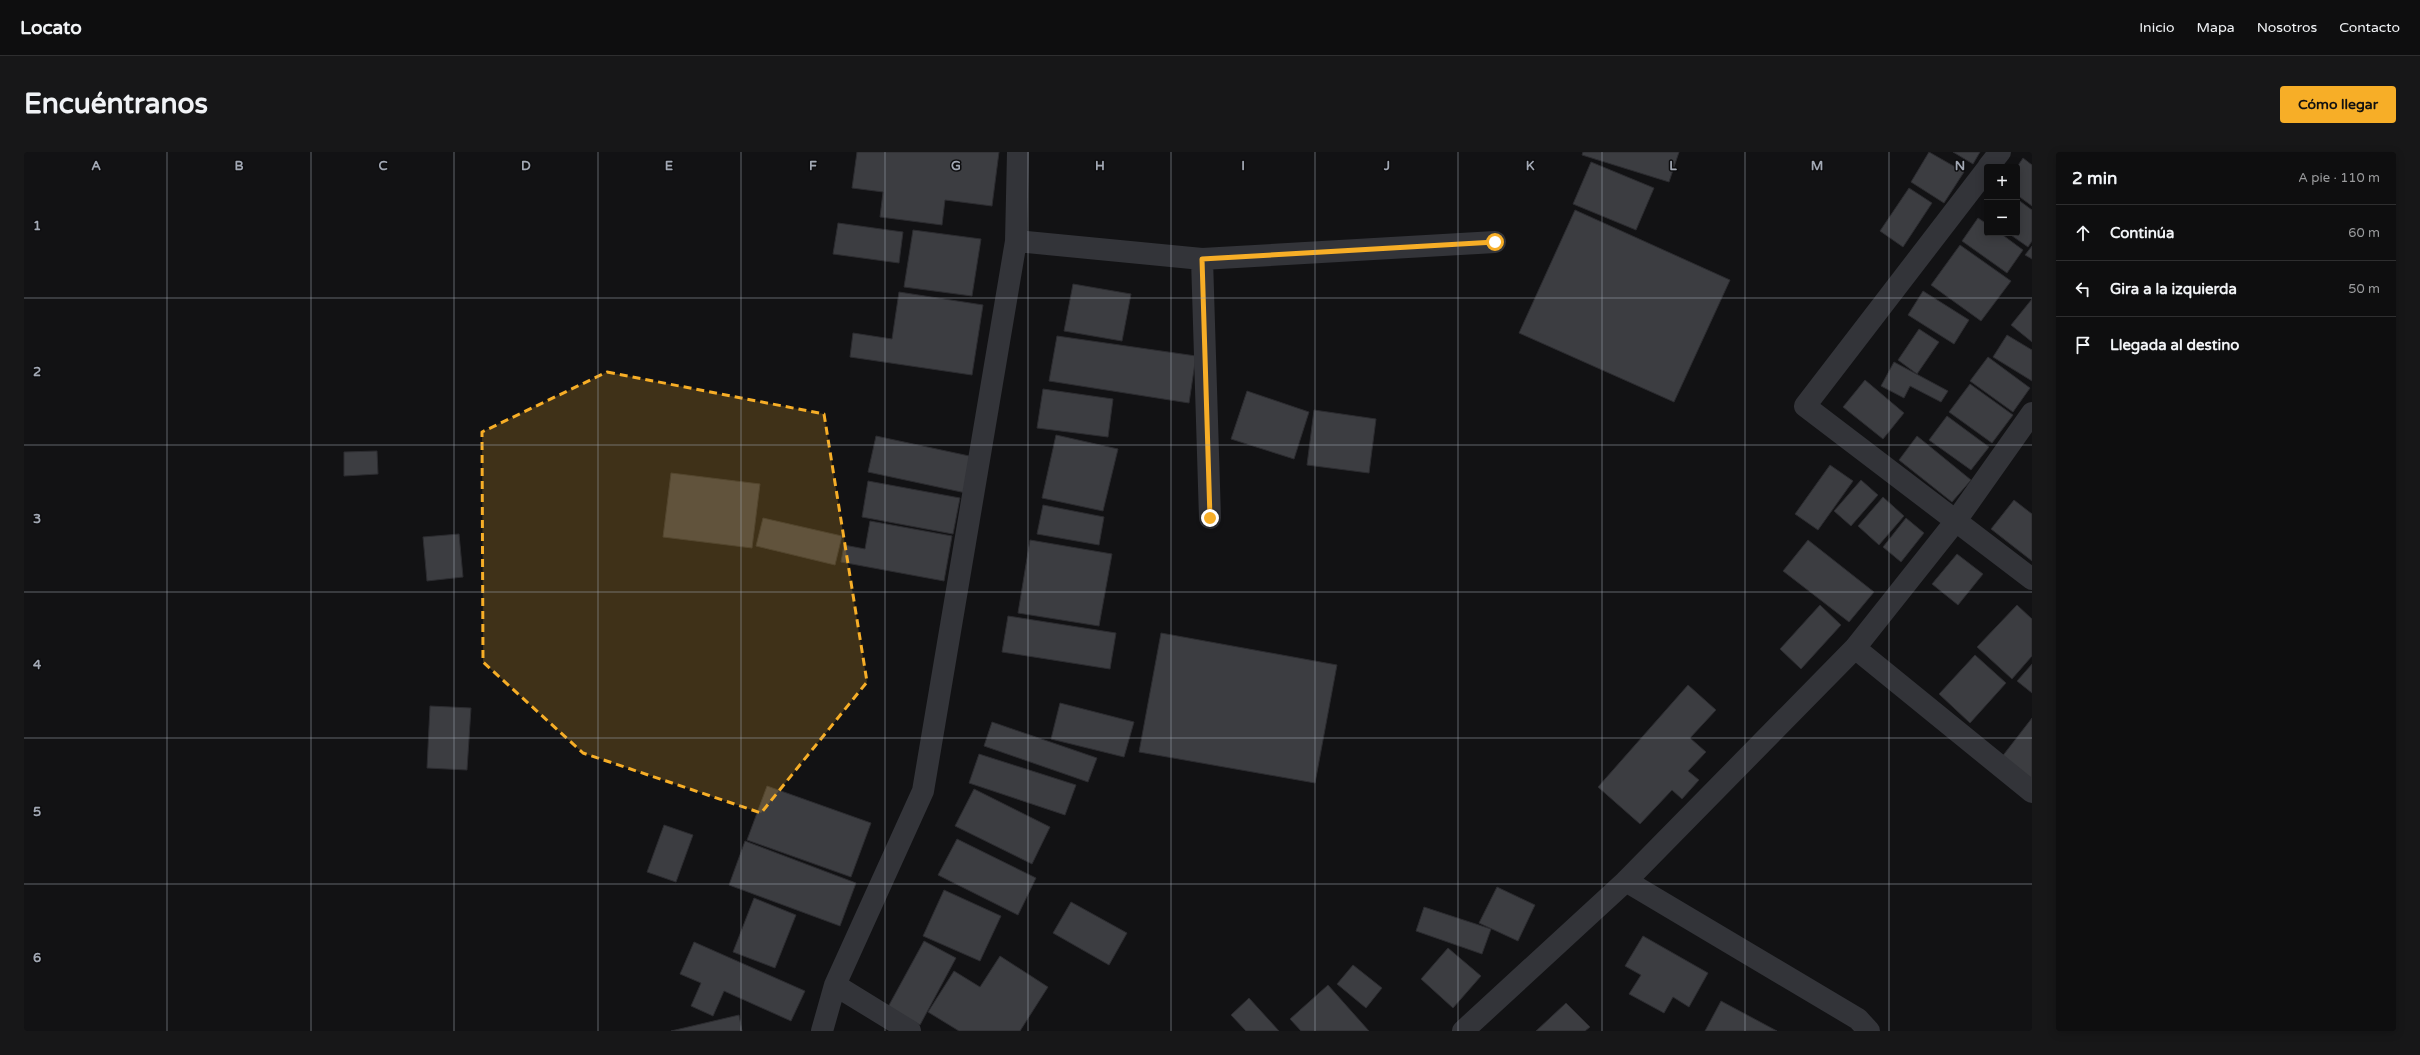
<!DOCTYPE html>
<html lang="es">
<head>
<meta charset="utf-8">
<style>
	body { margin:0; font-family:"Varela Round",sans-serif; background:#171718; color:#f1f3f6 }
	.controls { position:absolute; right:12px; top:12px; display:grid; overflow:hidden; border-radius:4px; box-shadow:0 2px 10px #0003 }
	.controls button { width:36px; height:36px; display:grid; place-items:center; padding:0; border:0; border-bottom:1px solid #2e2e2f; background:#0e0e0f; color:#f1f3f6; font:20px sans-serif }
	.stop { position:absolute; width:12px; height:12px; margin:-9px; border:3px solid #f7ae27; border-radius:50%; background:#fff }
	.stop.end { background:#f7ae27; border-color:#fff; box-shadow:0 1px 4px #0008 }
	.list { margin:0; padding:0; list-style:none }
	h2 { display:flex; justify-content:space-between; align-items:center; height:52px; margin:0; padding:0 16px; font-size:17px }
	h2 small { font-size:13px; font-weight:400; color:#9b9c9e }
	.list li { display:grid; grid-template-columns:26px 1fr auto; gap:12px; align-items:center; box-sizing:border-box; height:56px; padding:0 16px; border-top:1px solid #2e2e2f }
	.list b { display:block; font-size:15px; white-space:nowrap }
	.list em { font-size:13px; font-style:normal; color:#9b9c9e }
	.icon { flex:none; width:22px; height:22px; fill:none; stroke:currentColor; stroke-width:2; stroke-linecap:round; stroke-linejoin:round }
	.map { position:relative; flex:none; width:2008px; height:879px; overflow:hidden; border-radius:4px }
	header { display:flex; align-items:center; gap:24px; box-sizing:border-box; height:56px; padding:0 20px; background:#0e0e0f; border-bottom:1px solid #2e2e2f }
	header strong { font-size:19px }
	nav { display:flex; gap:22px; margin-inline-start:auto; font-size:14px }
	.intro { display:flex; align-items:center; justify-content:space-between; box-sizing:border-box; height:96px; padding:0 24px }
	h1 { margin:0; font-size:28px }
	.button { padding:10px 18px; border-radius:4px; background:#f7ae27; color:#111; font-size:14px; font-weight:700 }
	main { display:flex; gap:24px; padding:0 24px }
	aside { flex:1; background:#0e0e0f; border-radius:4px; box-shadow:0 2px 10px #0003 }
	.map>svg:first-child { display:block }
</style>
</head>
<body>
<header>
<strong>Locato</strong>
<nav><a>Inicio</a><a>Mapa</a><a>Nosotros</a><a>Contacto</a></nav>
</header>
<div class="intro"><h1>Encuéntranos</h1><a class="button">Cómo llegar</a></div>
<main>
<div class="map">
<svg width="2008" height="879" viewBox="0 0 2008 879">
	<rect width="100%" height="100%" fill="#121214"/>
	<path fill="#3c3d41" stroke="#2c2c30" d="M 833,0 L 975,0 L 968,54 L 921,48 L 918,73 L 856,65 L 859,40 L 828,36 Z
		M 1559,0 L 1655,0 L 1645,30 L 1558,3 Z
		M 1905,0 L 1940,20 L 1920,51 L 1887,30 Z
		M 1929,0 L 1956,0 L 1949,12 Z
		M 1999,6 L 2008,13 L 2008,54 L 1993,43 L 1993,15 Z
		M 1567,10 L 1630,36 L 1612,78 L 1549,52 Z
		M 1885,36 L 1908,51 L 1879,95 L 1856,79 Z
		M 1993,47 L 2008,58 L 2008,89 L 2004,95 L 1984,81 L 1993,81 Z
		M 1551,58 L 1706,128 L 1650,250 L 1495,181 Z
		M 1954,66 L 1963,72 L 1963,81 L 1976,81 L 1999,98 L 1983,121 L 1938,89 Z
		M 814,71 L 879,80 L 875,111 L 809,102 Z
		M 889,78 L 957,87 L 948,144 L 880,135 Z
		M 1936,93 L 1987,129 L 1957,169 L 1907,133 Z
		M 2008,94 L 2008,107 L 2001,103 Z
		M 1049,132 L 1107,142 L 1098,189 L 1040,179 Z
		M 1899,139 L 1945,168 L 1930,192 L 1884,163 Z
		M 875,140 L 959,153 L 948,223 L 826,205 L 829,181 L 868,187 Z
		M 2008,147 L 2008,190 L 1987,173 Z
		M 1895,177 L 1915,190 L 1893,222 L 1874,208 Z
		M 1983,183 L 2008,198 L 2008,229 L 1969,205 Z
		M 1033,184 L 1172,204 L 1165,251 L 1025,229 Z
		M 1964,205 L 2006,236 L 1989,260 L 1946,229 Z
		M 1870,210 L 1924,239 L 1917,250 L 1886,234 L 1880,246 L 1857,234 Z
		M 1841,228 L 1880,261 L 1859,287 L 1819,255 Z
		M 1946,232 L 1989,263 L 1968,291 L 1925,260 Z
		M 1019,237 L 1089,247 L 1084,285 L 1013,276 Z
		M 1223,239 L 1285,260 L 1270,307 L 1207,287 Z
		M 1290,258 L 1352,267 L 1345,321 L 1283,313 Z
		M 1923,264 L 1965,295 L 1947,318 L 1905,288 Z
		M 1032,283 L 1094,297 L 1079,359 L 1018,346 Z
		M 852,284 L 950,305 L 942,341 L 844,320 Z
		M 1893,284 L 1947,328 L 1928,350 L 1875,308 Z
		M 353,299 L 354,322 L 320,324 L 320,300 Z
		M 1806,313 L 1829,329 L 1794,378 L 1771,362 Z
		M 647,321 L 736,332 L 728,396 L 639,385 Z
		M 1837,328 L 1854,343 L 1827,374 L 1810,359 Z
		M 844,329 L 936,346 L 929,382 L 838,365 Z
		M 1859,345 L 1880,364 L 1855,393 L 1834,374 Z
		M 1990,348 L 2008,362 L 2008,409 L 1967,377 Z
		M 1019,353 L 1080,365 L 1075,393 L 1013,382 Z
		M 739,366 L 818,384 L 811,413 L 732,394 Z
		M 1882,366 L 1900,381 L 1877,410 L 1859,395 Z
		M 846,369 L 928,384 L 920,429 L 817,410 L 820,393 L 841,397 Z
		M 435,382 L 439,425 L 403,429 L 399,385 Z
		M 1006,388 L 1088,402 L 1075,474 L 994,461 Z
		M 1784,388 L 1850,440 L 1825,470 L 1759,419 Z
		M 1933,402 L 1959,422 L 1934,453 L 1908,432 Z
		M 1796,453 L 1817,473 L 1777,517 L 1756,497 Z
		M 1993,453 L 2008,467 L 2008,504 L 1988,527 L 1953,495 Z
		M 984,464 L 1092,481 L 1086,517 L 978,500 Z
		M 1137,481 L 1313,513 L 1291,631 L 1115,600 Z
		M 1951,503 L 1982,531 L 1946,571 L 1915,542 Z
		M 2008,512 L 2008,541 L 1993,529 Z
		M 1664,533 L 1692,558 L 1666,586 L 1682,600 L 1664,619 L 1675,628 L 1658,647 L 1648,638 L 1616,672 L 1574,635 Z
		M 1036,551 L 1110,570 L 1100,605 L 1027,587 Z
		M 406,554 L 447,556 L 443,618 L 403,616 Z
		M 2008,566 L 2008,629 L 1977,606 Z
		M 968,570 L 1073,606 L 1064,630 L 960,594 Z
		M 955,602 L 1052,633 L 1041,663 L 945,631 Z
		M 743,634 L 847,671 L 827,725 L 723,688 Z
		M 950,637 L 1026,675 L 1008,712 L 931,674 Z
		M 640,673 L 669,683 L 652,730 L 623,720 Z
		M 933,687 L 1012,726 L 994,763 L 914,723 Z
		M 721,689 L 832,731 L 816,774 L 705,733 Z
		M 1473,735 L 1511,753 L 1494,789 L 1455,771 Z
		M 920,738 L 977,764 L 956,809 L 899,784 Z
		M 730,746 L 772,763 L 751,816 L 709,800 Z
		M 1047,750 L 1103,781 L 1085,813 L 1029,781 Z
		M 1400,755 L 1467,777 L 1458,802 L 1392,779 Z
		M 1619,784 L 1684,821 L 1665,855 L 1649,845 L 1640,861 L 1605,842 L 1617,823 L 1601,814 Z
		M 900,789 L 932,806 L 896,873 L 864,855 Z
		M 670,790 L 781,839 L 767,869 L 700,839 L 689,864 L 667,854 L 677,831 L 656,822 Z
		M 1424,796 L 1457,824 L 1429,856 L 1397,827 Z
		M 976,804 L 1024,835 L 996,879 L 935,879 L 904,860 L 930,819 L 956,835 Z
		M 1329,813 L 1358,836 L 1342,856 L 1313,832 Z
		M 1304,833 L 1345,879 L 1277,879 L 1266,867 Z
		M 1225,846 L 1255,879 L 1222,879 L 1207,863 Z
		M 1697,849 L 1753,879 L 1681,879 Z
		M 1542,851 L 1566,875 L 1561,879 L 1512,879 Z
		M 715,863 L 718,879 L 647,879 Z"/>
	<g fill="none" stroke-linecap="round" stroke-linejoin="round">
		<path stroke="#333439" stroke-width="22" d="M 1964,15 L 1976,0
			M 1963,17 L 1781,254 L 2008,427
			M 992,89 L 1178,107 L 1471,90
			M 1178,107 L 1186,366
			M 1831,496 L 2008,640
			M 1602,729 L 1834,867 L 1845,879
			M 811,833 L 886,879
			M 798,879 L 811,833 L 899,639 L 992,89 L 994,0
			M 1439,879 L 1602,729 L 1831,496 L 1931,370 L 2008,261"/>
	</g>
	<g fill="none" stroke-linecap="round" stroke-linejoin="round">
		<path stroke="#f7ae27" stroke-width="5" d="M 1186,366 L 1178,107 L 1471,90"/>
	</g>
	<path fill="#f7ae27" fill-opacity="0.2" stroke="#f7ae27" stroke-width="3" stroke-dasharray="8 5" stroke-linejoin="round" d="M 583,220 L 800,262 L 843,530 L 737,661 L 559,601 L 459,510 L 458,280 Z"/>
	<path fill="none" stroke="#a3a9b5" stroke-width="1" stroke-opacity="0.55" d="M 143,0 L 143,879M 287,0 L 287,879M 430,0 L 430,879M 574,0 L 574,879M 717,0 L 717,879M 861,0 L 861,879M 1004,0 L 1004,879M 1147,0 L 1147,879M 1291,0 L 1291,879M 1434,0 L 1434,879M 1578,0 L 1578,879M 1721,0 L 1721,879M 1865,0 L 1865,879M 0,146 L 2008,146M 0,293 L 2008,293M 0,440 L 2008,440M 0,586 L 2008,586M 0,732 L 2008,732"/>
	<g font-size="13" text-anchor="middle" font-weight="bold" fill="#a3a9b5" stroke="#0d0d0f" stroke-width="3" stroke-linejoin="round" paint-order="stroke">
		<text x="72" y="18">A</text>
		<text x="215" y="18">B</text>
		<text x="359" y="18">C</text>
		<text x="502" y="18">D</text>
		<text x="645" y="18">E</text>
		<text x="789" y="18">F</text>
		<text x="932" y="18">G</text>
		<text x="1076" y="18">H</text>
		<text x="1219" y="18">I</text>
		<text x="1363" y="18">J</text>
		<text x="1506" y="18">K</text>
		<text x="1649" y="18">L</text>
		<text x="1793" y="18">M</text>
		<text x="1936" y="18">N</text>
		<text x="13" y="78">1</text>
		<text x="13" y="224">2</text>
		<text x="13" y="371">3</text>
		<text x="13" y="517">4</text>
		<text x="13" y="664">5</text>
		<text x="13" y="810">6</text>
	</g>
</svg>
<div class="controls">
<button>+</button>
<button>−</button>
</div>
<div class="stop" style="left:1471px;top:90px"></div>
<div class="stop end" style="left:1186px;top:366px"></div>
</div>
<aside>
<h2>2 min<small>A pie · 110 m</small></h2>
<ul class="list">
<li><svg class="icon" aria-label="ahead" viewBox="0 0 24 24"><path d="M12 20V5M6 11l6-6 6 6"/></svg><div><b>Continúa</b></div><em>60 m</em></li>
<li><svg class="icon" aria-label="left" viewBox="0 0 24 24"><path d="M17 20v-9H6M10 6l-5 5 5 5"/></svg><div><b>Gira a la izquierda</b></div><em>50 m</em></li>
<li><svg class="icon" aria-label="arrive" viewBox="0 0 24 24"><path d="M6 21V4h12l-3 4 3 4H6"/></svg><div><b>Llegada al destino</b></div></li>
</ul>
</aside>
</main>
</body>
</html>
